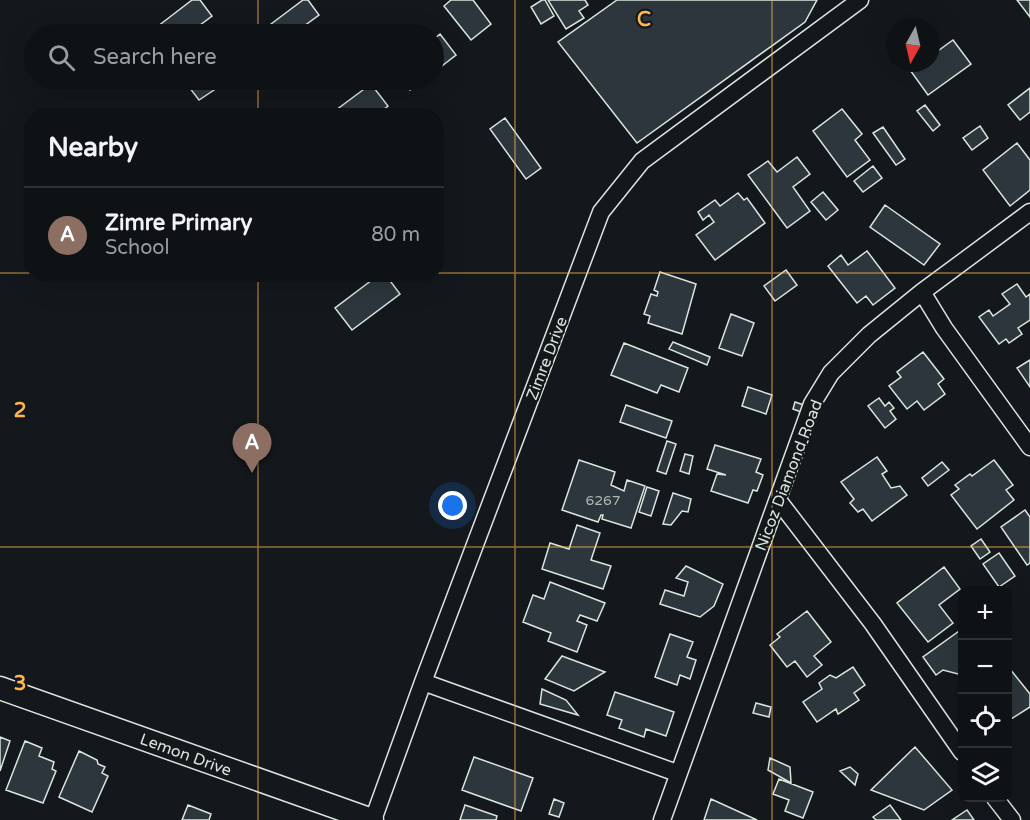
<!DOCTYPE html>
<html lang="en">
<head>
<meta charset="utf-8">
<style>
	body { margin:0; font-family:"Varela Round",sans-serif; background:#181b1e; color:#f1f3f6 }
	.controls { position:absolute; right:18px; bottom:18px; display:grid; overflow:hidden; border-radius:12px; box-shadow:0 6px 24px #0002 }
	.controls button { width:54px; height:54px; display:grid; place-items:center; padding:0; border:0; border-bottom:2px solid #2f3234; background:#0f1215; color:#f1f3f6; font:30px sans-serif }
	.compass { position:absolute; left:886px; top:18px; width:54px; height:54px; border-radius:50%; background:#0f1215; box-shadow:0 6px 24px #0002; rotate:188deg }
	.you { position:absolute; left:453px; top:506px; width:21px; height:21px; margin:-15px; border:4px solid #fff; border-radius:50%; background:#1a73e8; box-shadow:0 0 0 9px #1a73e833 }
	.badge { display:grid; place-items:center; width:39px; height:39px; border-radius:50%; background:#ffb74d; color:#fff; font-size:20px; font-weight:700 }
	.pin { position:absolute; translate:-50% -50px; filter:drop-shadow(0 2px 3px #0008) }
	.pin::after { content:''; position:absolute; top:32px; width:21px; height:18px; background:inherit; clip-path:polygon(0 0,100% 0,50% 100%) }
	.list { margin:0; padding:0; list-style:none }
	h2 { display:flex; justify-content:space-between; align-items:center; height:78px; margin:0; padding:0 24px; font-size:26px }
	h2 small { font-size:20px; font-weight:400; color:#9b9ea0 }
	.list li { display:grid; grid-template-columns:39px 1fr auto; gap:18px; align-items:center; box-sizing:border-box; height:96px; padding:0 24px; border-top:2px solid #2f3234 }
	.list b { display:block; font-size:22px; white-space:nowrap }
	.list p { margin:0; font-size:20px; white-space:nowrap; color:#9b9ea0 }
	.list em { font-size:20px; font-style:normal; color:#9b9ea0 }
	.icon { flex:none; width:33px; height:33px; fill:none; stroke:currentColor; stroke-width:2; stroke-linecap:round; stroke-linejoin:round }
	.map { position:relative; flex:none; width:1030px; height:820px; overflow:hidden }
	.search { position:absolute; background:#0f1215; box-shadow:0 6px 24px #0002; left:24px; top:24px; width:420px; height:66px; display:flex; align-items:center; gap:15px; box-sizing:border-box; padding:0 21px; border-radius:33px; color:#9b9ea0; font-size:22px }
	.panel { position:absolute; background:#0f1215; box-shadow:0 6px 24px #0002; left:24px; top:108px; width:420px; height:174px; border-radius:24px }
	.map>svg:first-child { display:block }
</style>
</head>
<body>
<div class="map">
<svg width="1030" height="820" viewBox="0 0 1030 820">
	<rect width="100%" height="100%" fill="#14181c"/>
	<path fill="#2c363c" stroke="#d8e6dc" stroke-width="1.5" d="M 192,0 L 200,0 L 212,16 L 188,34 L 150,34 L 149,33 Z
		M 303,0 L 308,0 L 319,15 L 293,34 L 261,34 L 259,33 Z
		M 451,0 L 473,0 L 491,24 L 471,40 L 444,6 Z
		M 542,0 L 545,0 L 554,16 L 541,24 L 531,7 Z
		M 548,0 L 585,0 L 588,5 L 579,11 L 584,18 L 566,29 Z
		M 617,0 L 817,0 L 805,22 L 637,143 L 558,42 Z
		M 1017,0 L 1030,0 L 1030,17 Z
		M 440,34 L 456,55 L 434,72 L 434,39 Z
		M 953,40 L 971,64 L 928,95 L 910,70 L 921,63 L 931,63 L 931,56 Z
		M 191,80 L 229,80 L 199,100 L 186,83 Z
		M 401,80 L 424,80 L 410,90 Z
		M 371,84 L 388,106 L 375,116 L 328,116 Z
		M 1030,88 L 1030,112 L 1020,120 L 1008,105 Z
		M 925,105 L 940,125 L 933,131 L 917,111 Z
		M 842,109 L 862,134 L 855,140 L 870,160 L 847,177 L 813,131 Z
		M 505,118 L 541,168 L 526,179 L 490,129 Z
		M 980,126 L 988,138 L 972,150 L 963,138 Z
		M 883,127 L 905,159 L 896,165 L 873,133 Z
		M 1017,143 L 1030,160 L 1030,190 L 1010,206 L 983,170 Z
		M 797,157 L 810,174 L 793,187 L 810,211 L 787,228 L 748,175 L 768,161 L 777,172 Z
		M 873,166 L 882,178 L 863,192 L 854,181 Z
		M 823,192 L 838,210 L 826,220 L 811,202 Z
		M 738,193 L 744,200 L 747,198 L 765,223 L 715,260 L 696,235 L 714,222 L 709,215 L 703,220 L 698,212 L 715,200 L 720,206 Z
		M 885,205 L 940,244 L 924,265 L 870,227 Z
		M 867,251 L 895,288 L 873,305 L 866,296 L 857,303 L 828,266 L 841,255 L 848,265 Z
		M 786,270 L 797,285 L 775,301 L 764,286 Z
		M 660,272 L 696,284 L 682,334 L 648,323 L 650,316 L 644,314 L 651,294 L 657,296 L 658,292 L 654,290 Z
		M 380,274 L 385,274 L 400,294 L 352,330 L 335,308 Z
		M 1017,284 L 1026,297 L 1030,294 L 1030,320 L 1018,328 L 1022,334 L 1009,343 L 1006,339 L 999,344 L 979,317 L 989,310 L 993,316 L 1010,304 L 1002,294 Z
		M 731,314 L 754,323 L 742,356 L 719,348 Z
		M 673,342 L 710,357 L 707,365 L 669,349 Z
		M 624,343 L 688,368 L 679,392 L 661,385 L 657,393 L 611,375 Z
		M 923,352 L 944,379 L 938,384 L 945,394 L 924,410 L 917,401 L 907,409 L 889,386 L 901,377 L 897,372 Z
		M 1030,360 L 1030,387 L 1017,368 Z
		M 748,387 L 772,395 L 766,414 L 742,406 Z
		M 879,398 L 885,406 L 889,402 L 894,408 L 890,411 L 896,419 L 885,428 L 868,406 Z
		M 795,402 L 804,405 L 801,412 L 793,409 Z
		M 626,405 L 672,421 L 666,438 L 620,422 Z
		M 667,441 L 676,444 L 666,474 L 657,471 Z
		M 715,445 L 761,459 L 756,472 L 763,475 L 757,491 L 753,490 L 748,503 L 711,491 L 717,474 L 726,475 L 707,469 Z
		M 685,454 L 693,456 L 689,474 L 680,471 Z
		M 877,457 L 887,471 L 882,474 L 891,488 L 900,486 L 907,495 L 872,521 L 863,509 L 858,512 L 850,503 L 854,499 L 841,482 Z
		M 579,460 L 615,472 L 611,485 L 624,491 L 627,480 L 645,486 L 631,528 L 602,519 L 603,515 L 601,515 L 598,522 L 562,510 Z
		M 994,460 L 1013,485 L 1006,490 L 1014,500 L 977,529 L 951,495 L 959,489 L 955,485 L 970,474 L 972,476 Z
		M 942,462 L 949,470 L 928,486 L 922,478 Z
		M 647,487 L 659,491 L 651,516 L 639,512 Z
		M 673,493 L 691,499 L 688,512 L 682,511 L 671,525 L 663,524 Z
		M 1025,510 L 1030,517 L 1030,563 L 1027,565 L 1001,527 Z
		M 577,525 L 600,533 L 591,560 L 611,566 L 603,589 L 542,569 L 550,543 L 569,549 Z
		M 981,539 L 990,552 L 980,559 L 971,546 Z
		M 999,553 L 1015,576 L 999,587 L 983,564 Z
		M 686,566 L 723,584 L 714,606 L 700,617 L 660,604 L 665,590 L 684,596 L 688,582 L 676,578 Z
		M 944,567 L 960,589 L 939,605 L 953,623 L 928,642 L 897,603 Z
		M 550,582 L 605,603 L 597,621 L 580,615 L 577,621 L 587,625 L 577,652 L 548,641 L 551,633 L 523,622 L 533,595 L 544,599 Z
		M 807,611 L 831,642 L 814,656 L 822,665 L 807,677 L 795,661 L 787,667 L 770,645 L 780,637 L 777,634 Z
		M 962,629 L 962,675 L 943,670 L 936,675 L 923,657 Z
		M 670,634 L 693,642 L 687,657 L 696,660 L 690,679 L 680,675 L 677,685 L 655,677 Z
		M 562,656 L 605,672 L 574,691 L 545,679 Z
		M 853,667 L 865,685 L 854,693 L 859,700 L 838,714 L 836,709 L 817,722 L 803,702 L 822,689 L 819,683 L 830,675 L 836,678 Z
		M 1010,669 L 1030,694 L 1030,707 L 1008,721 L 1008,670 Z
		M 542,689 L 566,700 L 578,715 L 540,704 Z
		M 615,692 L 674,712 L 666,736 L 646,729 L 644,737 L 619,728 L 622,720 L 607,715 Z
		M 756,703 L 771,707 L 769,717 L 753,713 Z
		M 0,737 L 10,741 L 0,771 Z
		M 25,741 L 42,748 L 39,756 L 54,762 L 52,769 L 56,771 L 43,803 L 6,790 Z
		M 915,747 L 952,790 L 924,810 L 871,790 Z
		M 79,751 L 97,760 L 98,764 L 105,767 L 102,773 L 108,776 L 92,812 L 59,797 Z
		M 474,757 L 533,778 L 521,811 L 462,790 Z
		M 770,758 L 790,767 L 791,783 L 768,770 Z
		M 850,767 L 858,774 L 855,785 L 840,771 Z
		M 779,779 L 813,792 L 803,818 L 785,811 L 789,800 L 773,794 Z
		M 554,799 L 564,803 L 559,817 L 549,814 Z
		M 711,799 L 757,820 L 704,820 Z
		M 188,805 L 211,814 L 209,820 L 182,820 Z
		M 465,805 L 497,816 L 496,820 L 460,820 Z
		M 890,805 L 901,820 L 876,820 L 873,817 Z
		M 967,810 L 974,820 L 952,820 Z"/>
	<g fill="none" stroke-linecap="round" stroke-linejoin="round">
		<defs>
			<path id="street" d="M 922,292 L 944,328 L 1030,447
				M 778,500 L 873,624 L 962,752
				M 423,682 L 677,773
				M 995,798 L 1012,820
				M 373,820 L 423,682 L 601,212 L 642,161 L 860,0
				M 662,820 L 812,404 L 831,373 L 869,335 L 922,292 L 1030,212"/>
			<path id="secondary" d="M 0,688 L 372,820"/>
		</defs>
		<use href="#street" stroke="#d8e6dc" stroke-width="19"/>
		<use href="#secondary" stroke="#d8e6dc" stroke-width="25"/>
		<use href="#street" stroke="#14181c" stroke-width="16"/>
		<use href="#secondary" stroke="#14181c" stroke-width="22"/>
	</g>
	<path fill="none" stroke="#ffb74d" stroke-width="1.5" stroke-opacity="0.55" d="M 258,0 L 258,34M 515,0 L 515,820M 772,0 L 772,820M 258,80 L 258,116M 0,273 L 32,273M 436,273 L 1030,273M 258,274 L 258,820M 0,547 L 1030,547"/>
	<g text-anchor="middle" stroke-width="4.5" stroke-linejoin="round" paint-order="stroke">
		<g font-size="14" fill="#adbab4">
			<text x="603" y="505">6267</text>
		</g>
		<g font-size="16" fill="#d8e6dc" stroke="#14181c">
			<text transform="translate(546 358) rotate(-69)" y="6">Zimre Drive</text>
			<text transform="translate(788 475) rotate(-69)" y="6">Nicoz Diamond Road</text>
			<text transform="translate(186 754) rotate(20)" y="6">Lemon Drive</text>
		</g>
	</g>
	<g font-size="20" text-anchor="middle" font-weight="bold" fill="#ffb74d" stroke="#14181c" stroke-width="4.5" stroke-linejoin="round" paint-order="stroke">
		<text x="644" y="26">C</text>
		<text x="20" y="417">2</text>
		<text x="20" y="690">3</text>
	</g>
</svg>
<div class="controls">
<button>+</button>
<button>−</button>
<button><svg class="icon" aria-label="locate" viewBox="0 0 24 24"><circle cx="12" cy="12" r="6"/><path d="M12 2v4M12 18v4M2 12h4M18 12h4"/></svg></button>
<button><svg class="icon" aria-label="layers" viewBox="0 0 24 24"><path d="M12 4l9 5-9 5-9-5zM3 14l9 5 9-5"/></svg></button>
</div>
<svg class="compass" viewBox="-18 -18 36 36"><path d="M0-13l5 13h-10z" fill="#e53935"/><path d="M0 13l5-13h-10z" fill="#9b9ea0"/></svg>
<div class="you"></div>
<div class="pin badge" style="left:252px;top:473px;background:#8d6e63">A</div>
<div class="search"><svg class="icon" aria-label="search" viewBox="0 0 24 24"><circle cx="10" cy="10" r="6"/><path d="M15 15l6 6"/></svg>Search here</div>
<section class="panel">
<h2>Nearby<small></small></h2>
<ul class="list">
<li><span class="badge" style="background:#8d6e63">A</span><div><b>Zimre Primary</b><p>School</p></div><em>80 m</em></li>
</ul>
</section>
</div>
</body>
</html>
